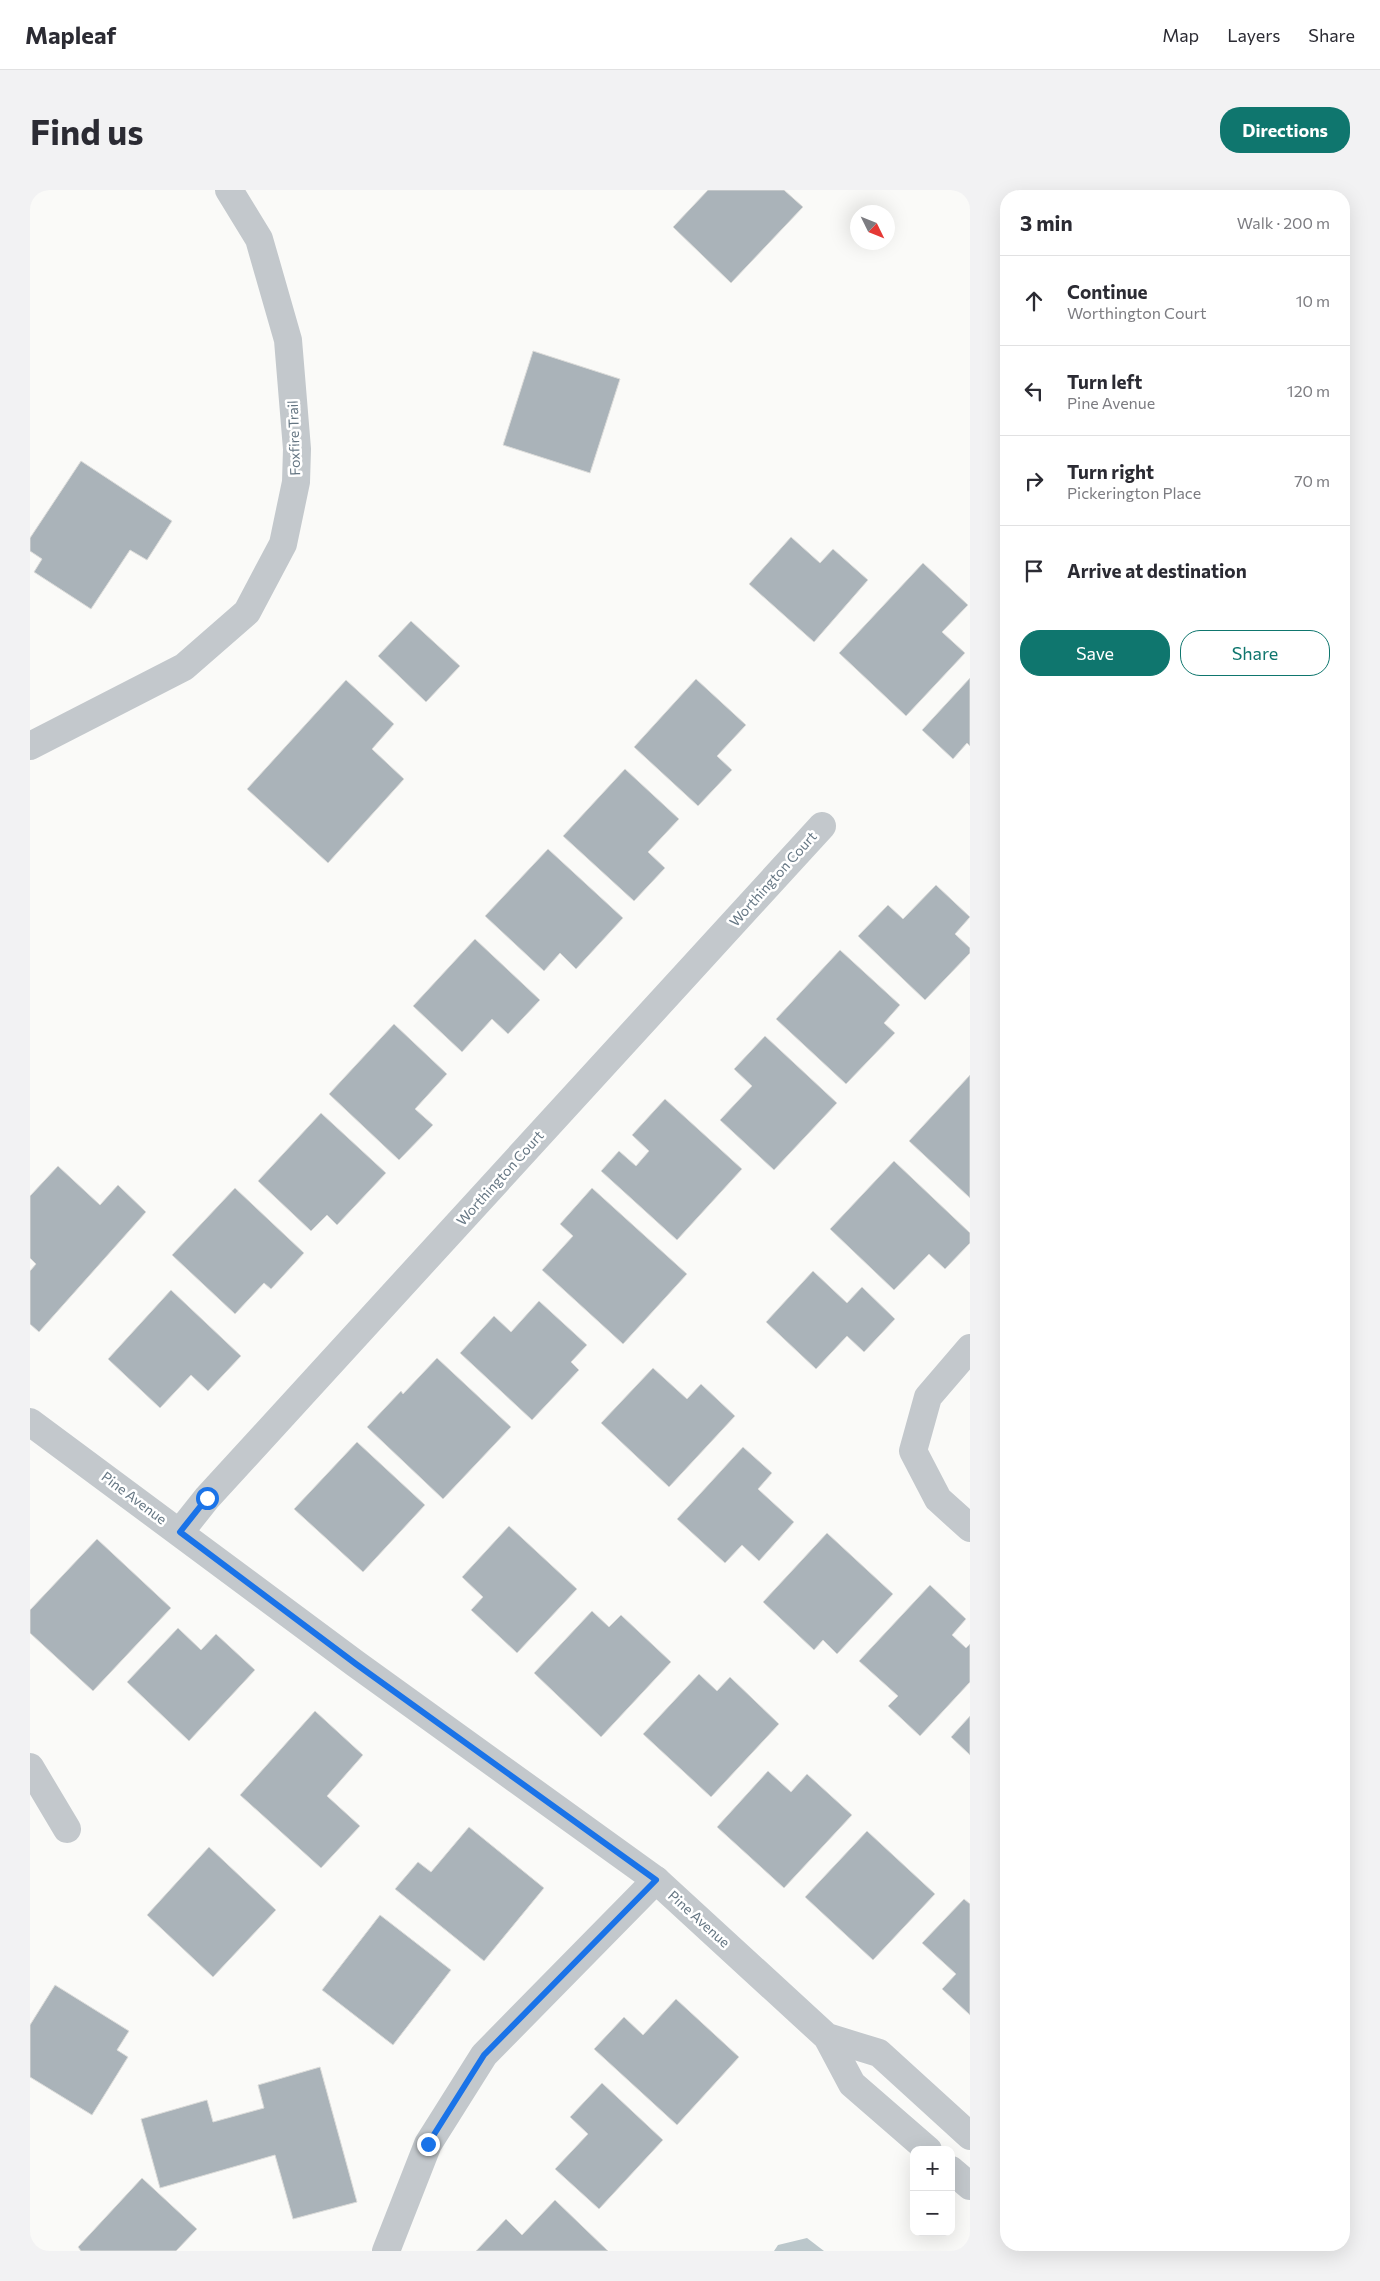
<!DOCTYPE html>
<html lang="en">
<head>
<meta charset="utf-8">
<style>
	body { margin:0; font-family:Commissioner,sans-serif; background:#f2f2f3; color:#2b2b33 }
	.controls { position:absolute; right:15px; bottom:15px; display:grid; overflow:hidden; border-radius:10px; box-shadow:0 5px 20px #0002 }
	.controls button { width:45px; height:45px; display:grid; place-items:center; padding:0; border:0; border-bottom:1px solid #e1e1e2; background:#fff; color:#2b2b33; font:25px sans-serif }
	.compass { position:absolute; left:820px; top:15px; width:45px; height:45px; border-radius:50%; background:#fff; box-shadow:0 5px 20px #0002; rotate:133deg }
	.stop { position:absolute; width:15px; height:15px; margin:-11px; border:4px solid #1a73e8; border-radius:50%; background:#fff }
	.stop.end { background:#1a73e8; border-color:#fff; box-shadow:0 1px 5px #0008 }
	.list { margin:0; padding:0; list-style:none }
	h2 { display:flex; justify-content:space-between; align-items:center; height:65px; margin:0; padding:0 20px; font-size:21px }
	h2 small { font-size:16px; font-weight:400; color:#7c7c81 }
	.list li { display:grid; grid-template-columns:32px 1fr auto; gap:15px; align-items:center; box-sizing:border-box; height:90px; padding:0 20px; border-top:1px solid #e1e1e2 }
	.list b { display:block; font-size:19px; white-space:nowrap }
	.list p { margin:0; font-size:16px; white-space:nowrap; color:#7c7c81 }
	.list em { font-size:16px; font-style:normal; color:#7c7c81 }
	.actions { display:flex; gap:10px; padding:15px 20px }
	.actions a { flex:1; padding:11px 0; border:1px solid #0f766e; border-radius:20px; text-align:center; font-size:18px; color:#0f766e }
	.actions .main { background:#0f766e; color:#fff }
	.icon { flex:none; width:28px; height:28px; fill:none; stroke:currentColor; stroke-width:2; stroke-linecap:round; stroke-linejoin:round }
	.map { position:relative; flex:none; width:940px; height:2061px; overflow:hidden; border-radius:20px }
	header { display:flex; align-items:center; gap:30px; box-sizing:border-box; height:70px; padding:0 25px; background:#fff; border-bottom:1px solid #e1e1e2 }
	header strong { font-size:24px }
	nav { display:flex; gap:28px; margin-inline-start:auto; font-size:18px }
	.intro { display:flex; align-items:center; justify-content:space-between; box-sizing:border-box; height:120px; padding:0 30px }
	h1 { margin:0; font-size:35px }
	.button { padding:12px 22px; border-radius:20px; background:#0f766e; color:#fff; font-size:18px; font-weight:700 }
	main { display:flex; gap:30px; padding:0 30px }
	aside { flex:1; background:#fff; border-radius:20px; box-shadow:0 5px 20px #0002 }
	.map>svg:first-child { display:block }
</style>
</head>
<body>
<header>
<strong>Mapleaf</strong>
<nav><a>Map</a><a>Layers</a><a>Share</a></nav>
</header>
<div class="intro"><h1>Find us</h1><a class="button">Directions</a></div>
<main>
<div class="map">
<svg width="940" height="2061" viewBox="0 0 940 2061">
	<rect width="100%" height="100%" fill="#fafaf8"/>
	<path fill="#bbc7cb" d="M 777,2048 L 794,2061 L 744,2061 L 748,2055 Z"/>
	<path fill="#aab3b9" stroke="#dcdcda" d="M 678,0 L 754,0 L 773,17 L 701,93 L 643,37 Z
		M 503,161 L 590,189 L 560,283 L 473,255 Z
		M 51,271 L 142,331 L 117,370 L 100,360 L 61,419 L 4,382 L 12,369 L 0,361 L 0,348 Z
		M 761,347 L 790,373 L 803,359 L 838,390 L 784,452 L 719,394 Z
		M 893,373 L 938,415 L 912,442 L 935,463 L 876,526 L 809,463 Z
		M 381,431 L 430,476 L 396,512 L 348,466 Z
		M 940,488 L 940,556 L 937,553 L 923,569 L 892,540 Z
		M 666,489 L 716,535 L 687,566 L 702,580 L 668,616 L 604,557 Z
		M 316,490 L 364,534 L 342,559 L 374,589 L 298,673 L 217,599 Z
		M 595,579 L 649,629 L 618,662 L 635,678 L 604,711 L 533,646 Z
		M 518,659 L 593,728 L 546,779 L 530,763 L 514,781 L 455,726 Z
		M 906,695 L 940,727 L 925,744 L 940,758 L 940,763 L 895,810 L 828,746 L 858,715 L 873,729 Z
		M 445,749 L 510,810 L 478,844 L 462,829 L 432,862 L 383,816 Z
		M 810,760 L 870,815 L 854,833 L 865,843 L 816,894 L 746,829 Z
		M 364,834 L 417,884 L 385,919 L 403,935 L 369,970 L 299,904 Z
		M 735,846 L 807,913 L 744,980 L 690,930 L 722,896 L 704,879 Z
		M 940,885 L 940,1008 L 879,951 Z
		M 635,909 L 712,979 L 647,1050 L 571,981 L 589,961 L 606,976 L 619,961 L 602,945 Z
		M 291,923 L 356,983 L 307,1035 L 297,1025 L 281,1041 L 228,991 Z
		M 864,971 L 940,1043 L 940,1053 L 915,1079 L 899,1064 L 864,1100 L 800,1039 Z
		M 28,976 L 70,1015 L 88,995 L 116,1022 L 9,1142 L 0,1134 L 0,1081 L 6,1074 L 0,1068 L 0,1006 Z
		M 205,998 L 274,1063 L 241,1099 L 234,1093 L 205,1124 L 142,1065 Z
		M 562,998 L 657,1084 L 593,1154 L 512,1080 L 543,1046 L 530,1034 Z
		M 783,1081 L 817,1113 L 832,1097 L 865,1129 L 834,1162 L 817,1146 L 786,1179 L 736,1132 Z
		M 141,1100 L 211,1166 L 178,1201 L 161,1185 L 130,1218 L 78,1169 Z
		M 509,1111 L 557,1155 L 541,1172 L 549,1180 L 502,1230 L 430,1163 L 464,1126 L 481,1142 Z
		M 407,1168 L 481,1237 L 413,1309 L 337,1237 L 371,1201 L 373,1204 Z
		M 623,1178 L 657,1209 L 671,1194 L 705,1226 L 639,1297 L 571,1233 Z
		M 327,1252 L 395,1315 L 333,1382 L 264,1319 Z
		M 713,1257 L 742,1283 L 728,1299 L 764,1332 L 729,1371 L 712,1355 L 695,1373 L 647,1329 Z
		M 479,1336 L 547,1399 L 487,1463 L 441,1420 L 453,1407 L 432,1387 Z
		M 797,1343 L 863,1404 L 807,1464 L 793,1450 L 784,1460 L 733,1412 Z
		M 67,1349 L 141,1418 L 63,1501 L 0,1443 L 0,1420 Z
		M 900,1395 L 936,1429 L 922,1445 L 936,1458 L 940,1454 L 940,1492 L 890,1546 L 858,1516 L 868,1506 L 829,1471 Z
		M 562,1421 L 579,1437 L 591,1425 L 641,1472 L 571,1547 L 504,1483 Z
		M 148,1438 L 171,1460 L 186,1444 L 225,1480 L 159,1551 L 97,1492 Z
		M 669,1484 L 687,1501 L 700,1487 L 749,1534 L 681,1607 L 613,1544 Z
		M 285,1521 L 333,1565 L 297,1606 L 330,1636 L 291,1678 L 210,1605 Z
		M 940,1526 L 940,1565 L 921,1547 Z
		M 738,1581 L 761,1602 L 777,1584 L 822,1625 L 754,1698 L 687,1637 Z
		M 439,1637 L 514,1698 L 454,1771 L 365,1699 L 388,1672 L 401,1682 Z
		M 837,1641 L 905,1704 L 843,1770 L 775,1707 Z
		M 179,1657 L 246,1720 L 183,1787 L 117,1725 Z
		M 934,1709 L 940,1714 L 940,1825 L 912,1799 L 926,1784 L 892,1753 Z
		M 350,1725 L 421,1780 L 363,1855 L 292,1800 Z
		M 25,1795 L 99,1841 L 87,1860 L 98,1867 L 62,1925 L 0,1887 L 0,1835 Z
		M 646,1809 L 709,1867 L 647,1935 L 564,1859 L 594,1827 L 613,1845 Z
		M 290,1877 L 327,2012 L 263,2029 L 245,1965 L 130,1998 L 111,1929 L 177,1910 L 183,1932 L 234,1918 L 228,1895 Z
		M 572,1893 L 633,1950 L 569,2019 L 525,1979 L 558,1944 L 540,1927 Z
		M 112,1988 L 167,2039 L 146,2061 L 51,2061 L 48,2057 Z
		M 525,2010 L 578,2061 L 446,2061 L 476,2029 L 492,2045 Z"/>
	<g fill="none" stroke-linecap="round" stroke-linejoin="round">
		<path stroke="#c3c8cc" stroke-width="28" d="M 0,556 L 154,477 L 217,422 L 253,354 L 266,292 L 267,259 L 258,150 L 229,49 L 199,0
			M 940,1158 L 898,1207 L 883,1261 L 908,1309 L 940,1338
			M 150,1342 L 177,1308 L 792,636
			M 0,1577 L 37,1639
			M 356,2061 L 398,1954 L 454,1865 L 626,1690"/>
		<path stroke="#c3c8cc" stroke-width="28" d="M 0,1232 L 326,1474 L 626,1690 L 797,1847 L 822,1894 L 898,1960
			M 797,1847 L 849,1863 L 940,1946
			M 921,1980 L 940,1996"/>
	</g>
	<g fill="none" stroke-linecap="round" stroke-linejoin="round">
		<path stroke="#1a73e8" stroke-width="6" d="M 177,1308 L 150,1342 L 326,1474 L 626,1690 L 454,1865 L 398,1954"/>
	</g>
	<g text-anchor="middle" stroke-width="5" stroke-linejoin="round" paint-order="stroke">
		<g font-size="14" fill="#657683" stroke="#fff">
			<text transform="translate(264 248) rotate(-92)" y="5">Foxfire Trail</text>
			<text transform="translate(743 689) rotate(-48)" y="5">Worthington Court</text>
			<text transform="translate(470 988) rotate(-48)" y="5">Worthington Court</text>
			<text transform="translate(104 1308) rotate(37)" y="5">Pine Avenue</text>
			<text transform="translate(669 1729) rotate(42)" y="5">Pine Avenue</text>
		</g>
	</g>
</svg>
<div class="controls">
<button>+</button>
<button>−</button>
</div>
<svg class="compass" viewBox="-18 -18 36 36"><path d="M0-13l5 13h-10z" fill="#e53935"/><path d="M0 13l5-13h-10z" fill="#7c7c81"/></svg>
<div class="stop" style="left:177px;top:1308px"></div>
<div class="stop end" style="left:398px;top:1954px"></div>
</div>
<aside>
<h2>3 min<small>Walk · 200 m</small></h2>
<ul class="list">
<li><svg class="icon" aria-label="ahead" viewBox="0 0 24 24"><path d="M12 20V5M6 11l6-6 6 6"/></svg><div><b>Continue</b><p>Worthington Court</p></div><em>10 m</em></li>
<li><svg class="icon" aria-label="left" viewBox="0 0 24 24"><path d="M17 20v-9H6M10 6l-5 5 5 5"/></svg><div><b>Turn left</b><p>Pine Avenue</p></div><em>120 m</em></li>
<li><svg class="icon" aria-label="right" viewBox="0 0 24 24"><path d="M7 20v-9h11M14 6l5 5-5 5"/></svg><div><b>Turn right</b><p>Pickerington Place</p></div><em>70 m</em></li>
<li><svg class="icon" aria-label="arrive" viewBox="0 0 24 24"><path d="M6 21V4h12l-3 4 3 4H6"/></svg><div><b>Arrive at destination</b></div></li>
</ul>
<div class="actions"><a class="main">Save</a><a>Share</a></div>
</aside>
</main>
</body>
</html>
